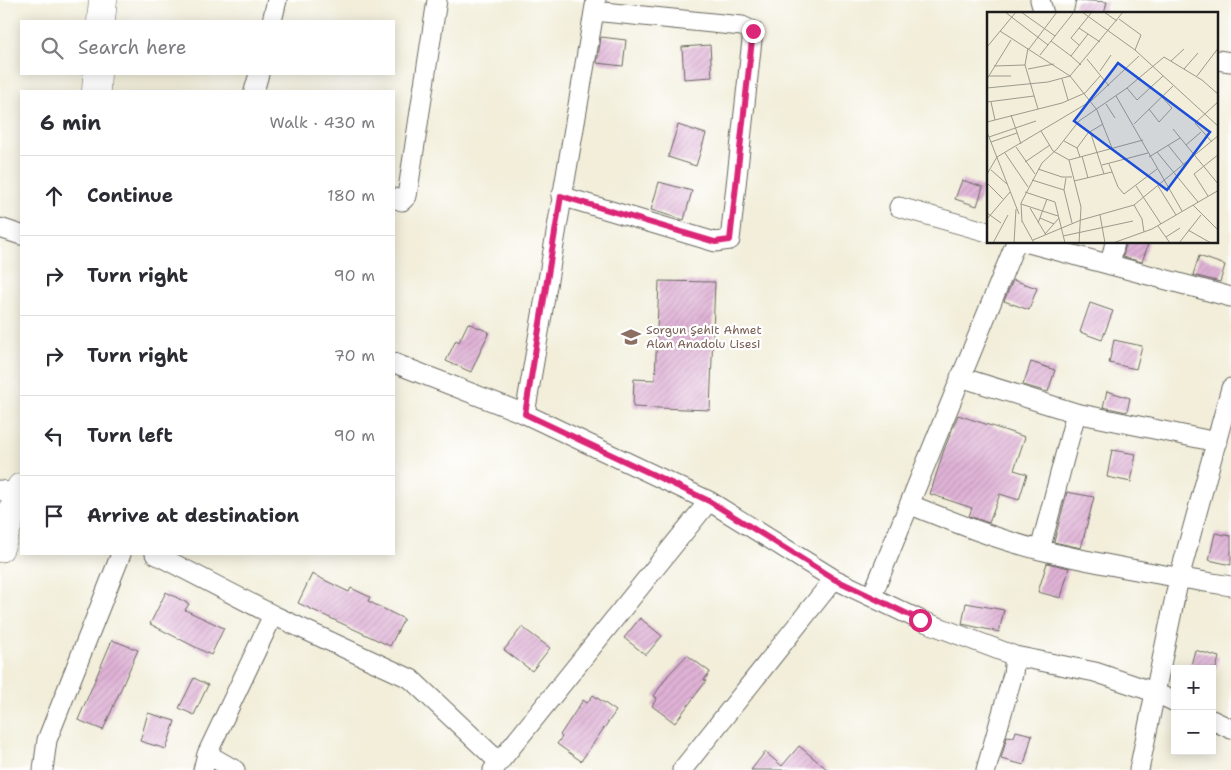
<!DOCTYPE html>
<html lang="en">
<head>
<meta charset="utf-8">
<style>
	body { margin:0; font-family:"Shantell Sans",sans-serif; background:#f7f7f7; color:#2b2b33 }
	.controls { position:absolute; right:15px; bottom:15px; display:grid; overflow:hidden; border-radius:0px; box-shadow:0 2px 12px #0003 }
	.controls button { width:45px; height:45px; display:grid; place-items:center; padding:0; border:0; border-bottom:1px solid #e1e1e2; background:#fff; color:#2b2b33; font:25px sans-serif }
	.stop { position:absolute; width:15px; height:15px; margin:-11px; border:4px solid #db2777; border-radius:50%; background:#fff }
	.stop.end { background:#db2777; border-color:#fff; box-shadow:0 1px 5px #0008 }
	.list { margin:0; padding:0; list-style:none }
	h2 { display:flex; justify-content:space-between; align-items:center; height:65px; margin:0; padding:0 20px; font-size:21px }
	h2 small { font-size:16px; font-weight:400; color:#7c7c81 }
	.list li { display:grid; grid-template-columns:32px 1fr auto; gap:15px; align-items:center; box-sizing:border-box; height:80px; padding:0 20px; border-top:1px solid #e1e1e2 }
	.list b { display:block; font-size:19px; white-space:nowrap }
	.list em { font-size:16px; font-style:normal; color:#7c7c81 }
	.icon { flex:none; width:28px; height:28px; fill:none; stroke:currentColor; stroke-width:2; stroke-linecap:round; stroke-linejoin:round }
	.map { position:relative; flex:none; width:1231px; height:770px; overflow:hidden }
	.search { position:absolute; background:#fff; box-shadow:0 2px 12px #0003; left:20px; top:20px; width:375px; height:55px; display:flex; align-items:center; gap:12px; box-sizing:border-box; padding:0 18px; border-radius:0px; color:#7c7c81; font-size:19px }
	.panel { position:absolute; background:#fff; box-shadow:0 2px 12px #0003; left:20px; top:90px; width:375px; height:465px; border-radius:0px }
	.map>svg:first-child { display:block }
</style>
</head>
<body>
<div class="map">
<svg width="1231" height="770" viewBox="0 0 1231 770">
	<defs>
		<pattern id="building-hatch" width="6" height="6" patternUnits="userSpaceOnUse" patternTransform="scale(1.25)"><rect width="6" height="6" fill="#dfb2d6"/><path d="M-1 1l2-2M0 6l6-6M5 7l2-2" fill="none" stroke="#bf98b7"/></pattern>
	</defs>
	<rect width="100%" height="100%" fill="#fff"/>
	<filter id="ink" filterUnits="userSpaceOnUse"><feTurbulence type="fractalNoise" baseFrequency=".02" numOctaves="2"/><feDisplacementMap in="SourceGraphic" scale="10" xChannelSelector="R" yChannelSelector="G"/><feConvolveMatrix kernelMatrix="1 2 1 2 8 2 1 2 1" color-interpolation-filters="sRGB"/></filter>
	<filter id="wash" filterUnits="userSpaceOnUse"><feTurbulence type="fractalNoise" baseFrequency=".0096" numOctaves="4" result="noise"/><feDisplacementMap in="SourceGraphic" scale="20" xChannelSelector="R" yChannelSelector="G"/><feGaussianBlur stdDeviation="1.12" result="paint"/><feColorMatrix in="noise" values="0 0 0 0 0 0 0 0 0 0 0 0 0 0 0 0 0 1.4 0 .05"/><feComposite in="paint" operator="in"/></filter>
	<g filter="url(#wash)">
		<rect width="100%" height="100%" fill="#f2eeda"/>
		<g id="blocks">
			<path fill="url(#building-hatch)" d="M 1076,0 L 1107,2 L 1104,14 L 1073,14 Z
				M 601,37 L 626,40 L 623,66 L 597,63 Z
				M 710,45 L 712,77 L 684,79 L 682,47 Z
				M 678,125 L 706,134 L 696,166 L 668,157 Z
				M 962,180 L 983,187 L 977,206 L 955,199 Z
				M 659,182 L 692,191 L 684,220 L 651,210 Z
				M 1126,242 L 1149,242 L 1142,262 L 1123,257 Z
				M 1199,256 L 1225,265 L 1220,282 L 1193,275 Z
				M 1013,280 L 1037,288 L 1029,310 L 1004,301 Z
				M 659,281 L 715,282 L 710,410 L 633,407 L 634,379 L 655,380 Z
				M 1090,303 L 1113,311 L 1102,340 L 1080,332 Z
				M 468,323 L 489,332 L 471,372 L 446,361 L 456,340 L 459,342 Z
				M 1114,340 L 1142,346 L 1136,369 L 1109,363 Z
				M 1031,362 L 1055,370 L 1048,392 L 1023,385 Z
				M 1107,391 L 1130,398 L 1127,412 L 1103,407 Z
				M 958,415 L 1025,437 L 1014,470 L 1027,474 L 1019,500 L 1000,494 L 989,523 L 969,516 L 972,508 L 930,494 L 944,450 Z
				M 1112,450 L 1136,454 L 1131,482 L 1107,477 Z
				M 1067,492 L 1094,497 L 1081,548 L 1054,542 Z
				M 1215,533 L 1231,536 L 1231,565 L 1209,560 Z
				M 1047,563 L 1069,568 L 1061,598 L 1038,592 Z
				M 312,574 L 349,592 L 351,588 L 370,597 L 368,601 L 404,619 L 390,646 L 298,603 Z
				M 166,592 L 189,604 L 185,610 L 224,628 L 211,655 L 150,624 Z
				M 966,603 L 1004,610 L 999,632 L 962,624 Z
				M 640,618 L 662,636 L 646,655 L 624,638 Z
				M 522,627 L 550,648 L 532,671 L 504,650 Z
				M 112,640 L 138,650 L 103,730 L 78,720 Z
				M 1195,650 L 1219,657 L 1216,669 L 1190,669 Z
				M 687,655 L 710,672 L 704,680 L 706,681 L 675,723 L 652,706 L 657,698 L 654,696 L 668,675 Z
				M 194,678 L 208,685 L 194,715 L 179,708 Z
				M 593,695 L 616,711 L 581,761 L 557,744 L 562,737 L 560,735 L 583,700 L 587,703 Z
				M 148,713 L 175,721 L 166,749 L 140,741 Z
				M 1016,731 L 1032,735 L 1024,765 L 1001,759 L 1007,736 L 1014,737 Z
				M 799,746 L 828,770 L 751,770 L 765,752 L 782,766 Z"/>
		</g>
	</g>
	<g filter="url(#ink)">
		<use href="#blocks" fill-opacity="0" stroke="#67665e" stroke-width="1"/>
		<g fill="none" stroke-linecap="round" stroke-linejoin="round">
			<defs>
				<path id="street" d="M 1040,0 L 1044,14
					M 272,21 L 277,0
					M 1217,60 L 1231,62
					M 254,91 L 259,74
					M 561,196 L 715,242 L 730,240 L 753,31 L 742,26 L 594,11
					M 394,198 L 402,201 L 407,196 L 437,0
					M 899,207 L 988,232
					M 0,228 L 21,235
					M 1025,242 L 1231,297
					M 1110,265 L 1115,242
					M 394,363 L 525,414 L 709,501 L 834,579 L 920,620 L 1015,656 L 1095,672 L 1154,692 L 1175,702
					M 960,377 L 1076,413 L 1217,442
					M 525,414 L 596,0
					M 0,490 L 21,496
					M 911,505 C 953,522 996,539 1040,550 C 1103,565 1167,576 1231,586
					M 1040,550 L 1076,413
					M 155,554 L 273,615 L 411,679 L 499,762
					M 872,596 L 1016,242
					M 1212,720 L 1231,729
					M 207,754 L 235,770
					M 43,770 L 47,740 L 121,554
					M 203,770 L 207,754 L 273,615
					M 493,770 L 709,501
					M 682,770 L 834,579
					M 986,770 L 1013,674 L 1015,656
					M 1139,770 L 1179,578 L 1231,388"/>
				<path id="secondary" d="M 101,21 L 103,0
					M 96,91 L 97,74
					M 0,548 L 21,487"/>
			</defs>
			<use href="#street" stroke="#67665e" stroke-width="21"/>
			<use href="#secondary" stroke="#67665e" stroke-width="29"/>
			<use href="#street" stroke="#fff" stroke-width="19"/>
			<use href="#secondary" stroke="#fff" stroke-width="28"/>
		</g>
	</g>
	<g fill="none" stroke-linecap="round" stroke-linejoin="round" filter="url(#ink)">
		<path stroke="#db2777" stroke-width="6" d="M 753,31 L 730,240 L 715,242 L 561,196 L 525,414 L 709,501 L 834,579 L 920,620"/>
	</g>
	<defs>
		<symbol id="school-bare" viewBox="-9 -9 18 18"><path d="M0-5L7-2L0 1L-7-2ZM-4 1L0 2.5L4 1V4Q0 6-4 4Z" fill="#8d6e63" stroke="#fff" stroke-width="2.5" paint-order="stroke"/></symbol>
	</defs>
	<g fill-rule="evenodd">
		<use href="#school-bare" x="617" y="323" width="28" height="28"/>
	</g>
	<g text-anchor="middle" stroke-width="4.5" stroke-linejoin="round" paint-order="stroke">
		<g font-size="12" fill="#785e54" stroke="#fff" text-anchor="start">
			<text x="646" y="334">Sorgun Şehit Ahmet<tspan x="646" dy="14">Alan Anadolu Lisesi</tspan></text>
		</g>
	</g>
	<g transform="translate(987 12)">
		<rect width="231" height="231" fill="#f2eeda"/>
		<path fill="none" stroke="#9c9a8e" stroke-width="1" d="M 18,0 L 61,33M 34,0 L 68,24M 95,0 L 148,38 L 232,115M 117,0 L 130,9M 132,7 L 154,23 L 148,38M 92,16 L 113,30M 64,29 L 84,44M 92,33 L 84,26 L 105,0M 0,35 L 29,0M 41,36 L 38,53 L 51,97M 42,37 L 70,0M 53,43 L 87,0M 100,47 L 122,74M 184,49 L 197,37M 94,53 L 84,44 L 101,22M 7,54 L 38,53M 41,57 L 67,52M 197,57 L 211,41M 113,59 L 124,43M 2,64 L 24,64M 176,64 L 150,88 L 140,76 L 177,45 L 215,68 L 232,83M 210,64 L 232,35M 0,67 L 24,28M 75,67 L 81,88M 0,76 L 61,70 L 83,64 L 13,19M 129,84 L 195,199M 0,90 L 47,84M 4,90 L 8,108M 119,92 L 128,106M 162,97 L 172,110 L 185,96 L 175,85M 24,103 L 34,132M 0,110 L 75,91 L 98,81 L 114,63M 147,112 L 186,74M 186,117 L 232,173M 54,119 L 66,139 L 82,148 L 156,128M 103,119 L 117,162M 0,120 L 32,202M 2,125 L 49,109M 77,129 L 90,136 L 93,145M 4,130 L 30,121M 225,130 L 208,111 L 232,89M 181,133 L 197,153M 199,133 L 214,120M 29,135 L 48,162M 90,136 L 101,121 L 116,112M 125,136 L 110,98 L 83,64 L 136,0M 170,140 L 211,190M 18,141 L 41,175M 95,144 L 101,166M 162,145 L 193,126M 82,148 L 94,195 L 92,231M 38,150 L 63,133M 122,152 L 131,175 L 137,182 L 170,157M 115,153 L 161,141M 51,157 L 75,165 L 85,165M 4,158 L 20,172M 0,162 L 10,145 L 104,89 L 152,44M 79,166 L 77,178 L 85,211M 45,168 L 77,178M 87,169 L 125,160M 0,171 L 16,187M 149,174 L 174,212M 171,174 L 189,203M 38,180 L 68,190 L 78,231M 221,184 L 207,162 L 232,142M 34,192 L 71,204M 147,193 L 155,207 L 157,220M 206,193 L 232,219M 43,196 L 59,223M 0,201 L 14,211M 113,203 L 118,231M 53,206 L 67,212M 0,207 L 23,180M 35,209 L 47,231M 35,210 L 34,191 L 55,151 L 70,137 L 92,109 L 140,76M 51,211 L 60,187M 171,214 L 183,231M 201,218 L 224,231M 58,222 L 72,206M 76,224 L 146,209M 179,225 L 193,216M 46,228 L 94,208 L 147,193 L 232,123M 6,231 L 21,203M 27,231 L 29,197M 126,231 L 165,217 L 232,178M 192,231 L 214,203"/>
		<path fill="#1d4ed8" fill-opacity="0.15" stroke="#1d4ed8" stroke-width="2.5" d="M 131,51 L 223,120 L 180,178 L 87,109 Z"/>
		<rect width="231" height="231" fill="none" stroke="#1c1c1c" stroke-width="2.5"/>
	</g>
</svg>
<div class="controls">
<button>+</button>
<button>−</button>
</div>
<div class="stop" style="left:920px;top:620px"></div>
<div class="stop end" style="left:753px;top:31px"></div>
<div class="search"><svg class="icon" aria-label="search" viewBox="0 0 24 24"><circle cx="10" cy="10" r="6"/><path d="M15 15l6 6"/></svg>Search here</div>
<section class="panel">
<h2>6 min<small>Walk · 430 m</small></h2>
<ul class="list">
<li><svg class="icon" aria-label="ahead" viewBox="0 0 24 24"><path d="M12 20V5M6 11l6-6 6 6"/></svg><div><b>Continue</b></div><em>180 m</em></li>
<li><svg class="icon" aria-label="right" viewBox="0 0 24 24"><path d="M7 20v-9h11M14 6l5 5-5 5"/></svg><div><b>Turn right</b></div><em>90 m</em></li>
<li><svg class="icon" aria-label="right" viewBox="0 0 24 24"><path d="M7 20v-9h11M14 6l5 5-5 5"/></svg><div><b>Turn right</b></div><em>70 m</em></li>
<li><svg class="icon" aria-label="left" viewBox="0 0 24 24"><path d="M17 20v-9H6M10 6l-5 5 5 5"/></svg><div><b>Turn left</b></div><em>90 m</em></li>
<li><svg class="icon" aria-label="arrive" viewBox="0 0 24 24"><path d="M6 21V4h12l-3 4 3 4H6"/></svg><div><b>Arrive at destination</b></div></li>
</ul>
</section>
</div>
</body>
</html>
